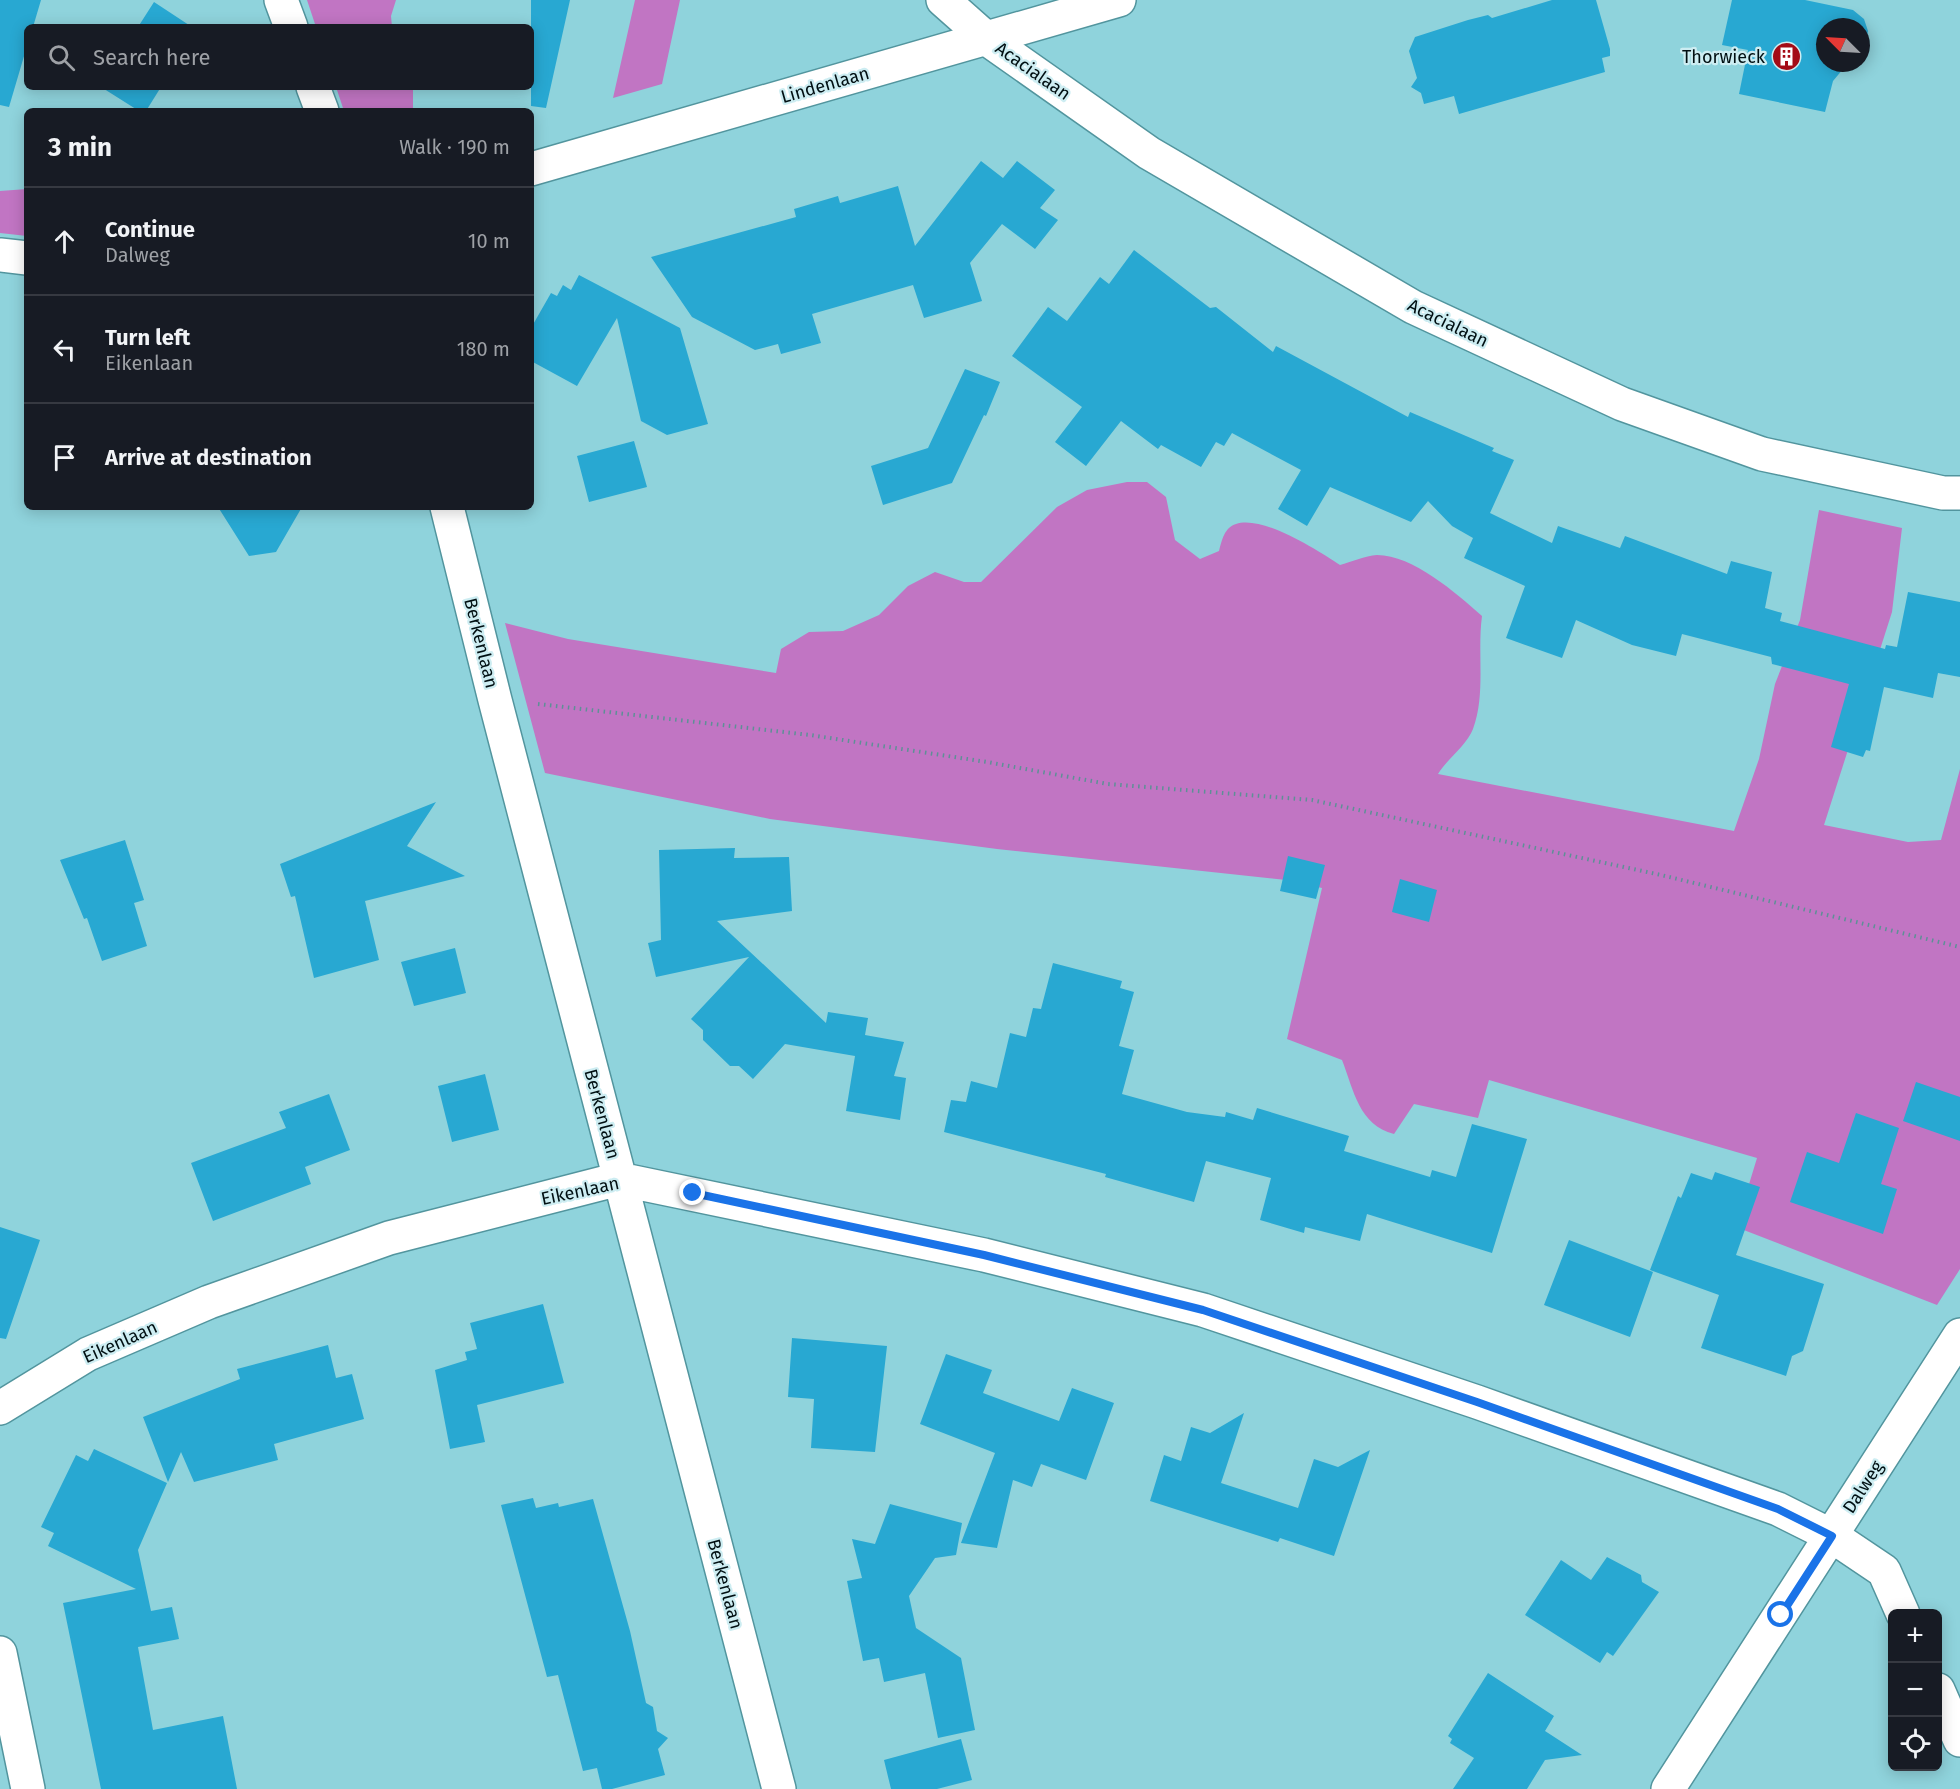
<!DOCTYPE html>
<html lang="en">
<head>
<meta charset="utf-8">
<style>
	body { margin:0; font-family:"Fira Sans",sans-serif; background:#242831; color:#f1f3f6 }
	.controls { position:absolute; right:18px; bottom:18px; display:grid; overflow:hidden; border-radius:9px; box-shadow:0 3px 15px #0003 }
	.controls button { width:54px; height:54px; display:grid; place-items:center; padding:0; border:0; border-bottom:2px solid #363941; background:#171b24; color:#f1f3f6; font:30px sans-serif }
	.compass { position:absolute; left:1816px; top:18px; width:54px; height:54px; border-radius:50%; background:#171b24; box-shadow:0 3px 15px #0003; rotate:294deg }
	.stop { position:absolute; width:18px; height:18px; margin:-14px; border:4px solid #1a73e8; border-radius:50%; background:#fff }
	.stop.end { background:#1a73e8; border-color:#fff; box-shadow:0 2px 6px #0008 }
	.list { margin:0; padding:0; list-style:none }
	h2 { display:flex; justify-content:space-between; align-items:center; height:78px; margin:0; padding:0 24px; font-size:26px }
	h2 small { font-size:20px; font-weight:400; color:#9ea1a6 }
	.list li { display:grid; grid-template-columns:39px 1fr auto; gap:18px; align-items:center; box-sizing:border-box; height:108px; padding:0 24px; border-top:2px solid #363941 }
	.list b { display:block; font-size:22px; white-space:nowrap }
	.list p { margin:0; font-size:20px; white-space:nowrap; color:#9ea1a6 }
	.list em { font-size:20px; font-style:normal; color:#9ea1a6 }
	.icon { flex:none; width:33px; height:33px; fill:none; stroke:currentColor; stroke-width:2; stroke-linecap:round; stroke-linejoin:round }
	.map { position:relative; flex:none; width:1960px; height:1789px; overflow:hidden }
	.search { position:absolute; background:#171b24; box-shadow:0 3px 15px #0003; left:24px; top:24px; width:510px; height:66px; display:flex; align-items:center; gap:15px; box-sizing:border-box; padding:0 21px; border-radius:9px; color:#9ea1a6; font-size:22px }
	.panel { position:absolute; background:#171b24; box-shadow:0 3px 15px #0003; left:24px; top:108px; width:510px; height:402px; border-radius:9px }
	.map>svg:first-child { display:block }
</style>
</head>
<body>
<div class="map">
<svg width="1960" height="1789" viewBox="0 0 1960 1789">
	<rect width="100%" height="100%" fill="#8fd3dc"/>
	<path fill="#c175c3" d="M 307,0 L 396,0 L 391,16 L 392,27 L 316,27 Z
		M 635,0 L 680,0 L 662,84 L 613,98 Z
		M 336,87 L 413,87 L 413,111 L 344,111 Z
		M 27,189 L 27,236 L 0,233 L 0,191 Z
		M 1127,482 L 1147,482 L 1166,497 L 1175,540 L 1200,559 L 1219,551 C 1222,540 1224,528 1236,524 C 1263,515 1317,550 1340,565 C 1351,562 1365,556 1377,555 C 1413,555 1456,593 1482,616 C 1477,653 1486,694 1473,729 C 1467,745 1447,759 1438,774 L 1734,831 L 1759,759 L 1775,684 L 1800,620 L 1819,510 L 1902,528 L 1892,612 L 1824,825 L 1908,842 L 1941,840 L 1960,769 L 1960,1269 L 1937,1305 L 1736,1227 L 1757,1158 L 1489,1080 L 1478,1118 L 1414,1104 L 1394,1134 C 1359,1125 1354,1091 1342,1060 L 1287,1039 L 1322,888 L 1286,880 L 997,849 L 770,819 L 545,773 L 505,623 L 568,639 L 776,673 L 781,649 L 809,632 L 843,631 L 879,615 L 908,586 L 935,572 L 964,582 L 981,582 L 1057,507 L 1087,490 Z"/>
	<path fill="#28a8d2" d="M 0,0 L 41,0 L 33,27 L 27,27 L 27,46 L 9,107 L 0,105 Z
		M 531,0 L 570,0 L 546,108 L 531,106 Z
		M 1552,0 L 1596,0 L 1610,49 L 1610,56 L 1602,58 L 1605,72 L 1459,114 L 1454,96 L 1424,104 L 1421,93 L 1411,87 L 1417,78 L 1409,51 L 1415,37 L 1468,20 L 1488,15 L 1492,18 Z
		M 1732,0 L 1805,0 L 1853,10 L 1864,19 L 1868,31 L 1866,42 L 1861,48 L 1861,27 L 1825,27 L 1825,63 L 1848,63 L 1833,81 L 1825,112 L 1739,94 L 1748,50 L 1722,45 Z
		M 154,2 L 192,27 L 138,27 Z
		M 101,87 L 161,87 L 146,111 L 139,111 Z
		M 981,161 L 1003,178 L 1017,161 L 1055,190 L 1040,208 L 1058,220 L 1035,249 L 1002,224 L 970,263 L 982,301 L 924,318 L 913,285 L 812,314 L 821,343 L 781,354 L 778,344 L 755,350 L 692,317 L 651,257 L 796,217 L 794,209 L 838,196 L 840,203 L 898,186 L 915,246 Z
		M 1134,250 L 1210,308 L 1216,307 L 1273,352 L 1276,346 L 1408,417 L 1410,412 L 1494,448 L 1492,451 L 1514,460 L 1490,513 L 1552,543 L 1558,526 L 1620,548 L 1625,536 L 1727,574 L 1731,561 L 1772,572 L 1765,608 L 1782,613 L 1780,621 L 1885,649 L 1886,645 L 1897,647 L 1908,592 L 1960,602 L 1960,677 L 1938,673 L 1933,698 L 1884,687 L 1870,751 L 1866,750 L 1863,757 L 1831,747 L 1849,684 L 1772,664 L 1771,657 L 1682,634 L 1676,656 L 1632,645 L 1576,620 L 1562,658 L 1506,638 L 1525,586 L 1464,558 L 1473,538 L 1452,526 L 1428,501 L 1411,522 L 1330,487 L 1307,526 L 1278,509 L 1301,470 L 1232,433 L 1224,446 L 1216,442 L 1201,467 L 1161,445 L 1158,449 L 1121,421 L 1086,466 L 1055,442 L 1082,407 L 1012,356 L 1048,307 L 1067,321 L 1100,277 L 1109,284 Z
		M 579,275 L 680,328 L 708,424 L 667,435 L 641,421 L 617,318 L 577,386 L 531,361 L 531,328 L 551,293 L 557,296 L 563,285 L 571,290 Z
		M 965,369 L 1000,382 L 986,416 L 984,415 L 952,483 L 883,505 L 871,466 L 928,448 Z
		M 634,441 L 647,487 L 589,502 L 577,456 Z
		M 218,507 L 302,507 L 276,552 L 249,556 Z
		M 436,802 L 407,846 L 465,876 L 365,901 L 379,960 L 314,978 L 295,896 L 291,897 L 280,864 Z
		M 125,840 L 144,900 L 134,903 L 147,946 L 102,961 L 87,918 L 84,919 L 60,860 Z
		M 735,848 L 734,858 L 789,857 L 792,911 L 717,921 L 826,1023 L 828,1012 L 868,1018 L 865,1035 L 904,1042 L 894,1076 L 906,1078 L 900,1120 L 846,1111 L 855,1056 L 785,1044 L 753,1079 L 739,1066 L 730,1066 L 703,1040 L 703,1030 L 691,1019 L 749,957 L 656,977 L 648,943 L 661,940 L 659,850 Z
		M 1288,856 L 1325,865 L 1316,899 L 1280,891 Z
		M 1400,879 L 1437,890 L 1429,922 L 1392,912 Z
		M 455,948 L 466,993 L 414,1006 L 401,962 Z
		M 1053,963 L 1122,981 L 1120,988 L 1134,992 L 1119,1046 L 1134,1050 L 1122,1094 L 1187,1112 L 1225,1117 L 1226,1112 L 1253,1120 L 1257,1108 L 1349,1136 L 1344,1151 L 1430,1177 L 1432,1170 L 1456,1177 L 1472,1124 L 1527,1139 L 1492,1253 L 1367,1214 L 1360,1241 L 1305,1227 L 1304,1233 L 1260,1220 L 1271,1178 L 1206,1161 L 1194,1202 L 1105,1177 L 1106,1174 L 944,1132 L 951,1100 L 966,1102 L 971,1081 L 997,1088 L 1010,1033 L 1026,1037 L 1033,1008 L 1041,1009 Z
		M 485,1074 L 499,1130 L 452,1142 L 438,1086 Z
		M 1916,1082 L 1960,1097 L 1960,1141 L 1903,1121 Z
		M 329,1094 L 350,1150 L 305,1167 L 311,1184 L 213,1221 L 191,1163 L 286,1128 L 279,1112 Z
		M 1856,1113 L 1899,1128 L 1881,1184 L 1897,1189 L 1883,1234 L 1790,1202 L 1807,1152 L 1839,1163 Z
		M 1715,1172 L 1760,1187 L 1736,1255 L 1824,1284 L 1803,1351 L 1792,1356 L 1786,1376 L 1701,1348 L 1719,1295 L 1650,1270 L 1678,1196 L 1681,1198 L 1691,1173 L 1712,1180 Z
		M 0,1227 L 40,1240 L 6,1339 L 0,1338 Z
		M 1569,1240 L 1653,1272 L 1630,1337 L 1544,1305 Z
		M 543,1304 L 564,1383 L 477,1405 L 485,1442 L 450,1449 L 435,1370 L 467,1360 L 465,1352 L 477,1349 L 470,1323 Z
		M 792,1338 L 887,1346 L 875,1452 L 811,1448 L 814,1399 L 788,1397 Z
		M 328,1345 L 336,1378 L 352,1374 L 364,1419 L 274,1444 L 278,1460 L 194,1482 L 181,1452 L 168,1482 L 143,1417 L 240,1379 L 237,1369 Z
		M 946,1354 L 992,1370 L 983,1393 L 1059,1421 L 1072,1388 L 1114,1403 L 1086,1480 L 1041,1464 L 1032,1487 L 1013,1480 L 997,1548 L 961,1543 L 995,1453 L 920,1424 Z
		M 1244,1413 L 1221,1483 L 1298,1508 L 1314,1459 L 1338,1467 L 1370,1450 L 1334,1556 L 1280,1538 L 1278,1542 L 1150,1501 L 1164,1455 L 1181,1461 L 1191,1427 L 1210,1433 Z
		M 94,1449 L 167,1483 L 138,1550 L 151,1611 L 172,1607 L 179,1639 L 138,1647 L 153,1730 L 223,1716 L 237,1789 L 101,1789 L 63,1603 L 136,1589 L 48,1546 L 54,1533 L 41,1527 L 76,1455 L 88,1461 Z
		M 533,1498 L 536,1508 L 558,1503 L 559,1507 L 593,1499 L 630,1631 L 646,1703 L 653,1707 L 657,1731 L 668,1738 L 658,1749 L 665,1775 L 612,1789 L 602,1789 L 597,1768 L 583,1771 L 558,1675 L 547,1677 L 501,1505 Z
		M 890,1504 L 962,1523 L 956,1555 L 935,1558 L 909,1596 L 916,1628 L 961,1658 L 975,1730 L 938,1738 L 925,1673 L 884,1682 L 879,1658 L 863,1661 L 847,1581 L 862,1578 L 852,1539 L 875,1544 Z
		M 1607,1557 L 1641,1575 L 1642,1582 L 1659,1592 L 1613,1656 L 1607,1652 L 1600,1663 L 1525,1615 L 1561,1560 L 1591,1580 Z
		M 1488,1673 L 1554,1716 L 1545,1731 L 1582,1755 L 1545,1760 L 1527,1789 L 1453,1789 L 1474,1758 L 1450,1743 L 1452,1739 L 1448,1736 Z
		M 961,1739 L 972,1780 L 937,1789 L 891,1789 L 884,1760 Z"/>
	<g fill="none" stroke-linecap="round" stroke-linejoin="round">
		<defs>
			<path id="street" d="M 281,0 L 291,27
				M 943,0 L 987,39 L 1149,153 L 1413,307 L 1622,404 L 1762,454 L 1943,493 L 1960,493
				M 313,87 L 322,111
				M 531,169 L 1119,0
				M 0,255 L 27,258
				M 447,507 L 495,700 L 779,1789
				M 0,1408 L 88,1354 L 209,1302 L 389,1238 L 619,1179 L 984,1255 L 1203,1310 L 1477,1402 L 1778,1509 L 1832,1536 L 1884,1571 L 1903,1614
				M 0,1653 L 28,1789
				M 1938,1690 L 1960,1740
				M 1668,1789 L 1960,1335"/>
		</defs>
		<use href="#street" stroke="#52959e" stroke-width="36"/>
		<path stroke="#5e9096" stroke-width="4" stroke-dasharray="1.5 4.5" stroke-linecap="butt" d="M 538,704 L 810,735 L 987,762 L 1108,784 L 1312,800 L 1661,875 L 1960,947"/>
		<use href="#street" stroke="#fff" stroke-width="33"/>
	</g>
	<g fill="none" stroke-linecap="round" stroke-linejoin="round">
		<path stroke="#1a73e8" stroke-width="8" d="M 693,1193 L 984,1255 L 1203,1310 L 1477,1402 L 1778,1509 L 1832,1536 L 1781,1615"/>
	</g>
	<defs>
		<symbol id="building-disc" viewBox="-11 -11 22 22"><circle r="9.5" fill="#a40b16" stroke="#cdedf2"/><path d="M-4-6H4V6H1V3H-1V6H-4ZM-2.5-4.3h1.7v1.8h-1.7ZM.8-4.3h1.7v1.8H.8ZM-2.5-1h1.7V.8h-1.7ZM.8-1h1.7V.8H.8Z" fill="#fff"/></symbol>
	</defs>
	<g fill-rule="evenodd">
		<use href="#building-disc" x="1770" y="40" width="33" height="33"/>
	</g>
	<g text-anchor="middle" stroke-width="4.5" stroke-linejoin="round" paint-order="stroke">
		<g font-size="18" fill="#000f12" stroke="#cdedf2" text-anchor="end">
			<text x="1765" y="63">Thorwieck</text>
		</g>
		<g font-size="18" fill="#000f12" stroke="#cdedf2">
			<text transform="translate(1033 71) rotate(35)" y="6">Acacialaan</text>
			<text transform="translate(825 85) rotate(-16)" y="6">Lindenlaan</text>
			<text transform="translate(1448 323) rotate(26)" y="6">Acacialaan</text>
			<text transform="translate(481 643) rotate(76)" y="6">Berkenlaan</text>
			<text transform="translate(602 1114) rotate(75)" y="6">Berkenlaan</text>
			<text transform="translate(580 1191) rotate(-12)" y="6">Eikenlaan</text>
			<text transform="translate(120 1342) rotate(-24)" y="6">Eikenlaan</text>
			<text transform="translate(1863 1487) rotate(-57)" y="6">Dalweg</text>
			<text transform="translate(725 1584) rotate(75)" y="6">Berkenlaan</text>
		</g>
	</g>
</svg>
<div class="controls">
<button>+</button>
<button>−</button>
<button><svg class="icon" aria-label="locate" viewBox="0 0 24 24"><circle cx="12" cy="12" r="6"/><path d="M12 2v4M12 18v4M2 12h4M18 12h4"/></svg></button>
</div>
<svg class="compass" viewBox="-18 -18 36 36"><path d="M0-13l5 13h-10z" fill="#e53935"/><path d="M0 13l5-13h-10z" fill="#9ea1a6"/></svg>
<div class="stop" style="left:1781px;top:1615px"></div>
<div class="stop end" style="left:693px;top:1193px"></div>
<div class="search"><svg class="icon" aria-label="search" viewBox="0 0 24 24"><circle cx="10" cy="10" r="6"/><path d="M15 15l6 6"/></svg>Search here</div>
<section class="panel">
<h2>3 min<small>Walk · 190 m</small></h2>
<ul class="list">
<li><svg class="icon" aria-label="ahead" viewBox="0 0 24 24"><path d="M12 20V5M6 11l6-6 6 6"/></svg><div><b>Continue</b><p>Dalweg</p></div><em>10 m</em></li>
<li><svg class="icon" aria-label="left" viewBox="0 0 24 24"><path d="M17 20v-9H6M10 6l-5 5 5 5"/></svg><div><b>Turn left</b><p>Eikenlaan</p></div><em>180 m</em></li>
<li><svg class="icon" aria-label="arrive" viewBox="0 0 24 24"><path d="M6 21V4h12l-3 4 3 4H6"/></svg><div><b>Arrive at destination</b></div></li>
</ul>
</section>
</div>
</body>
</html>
